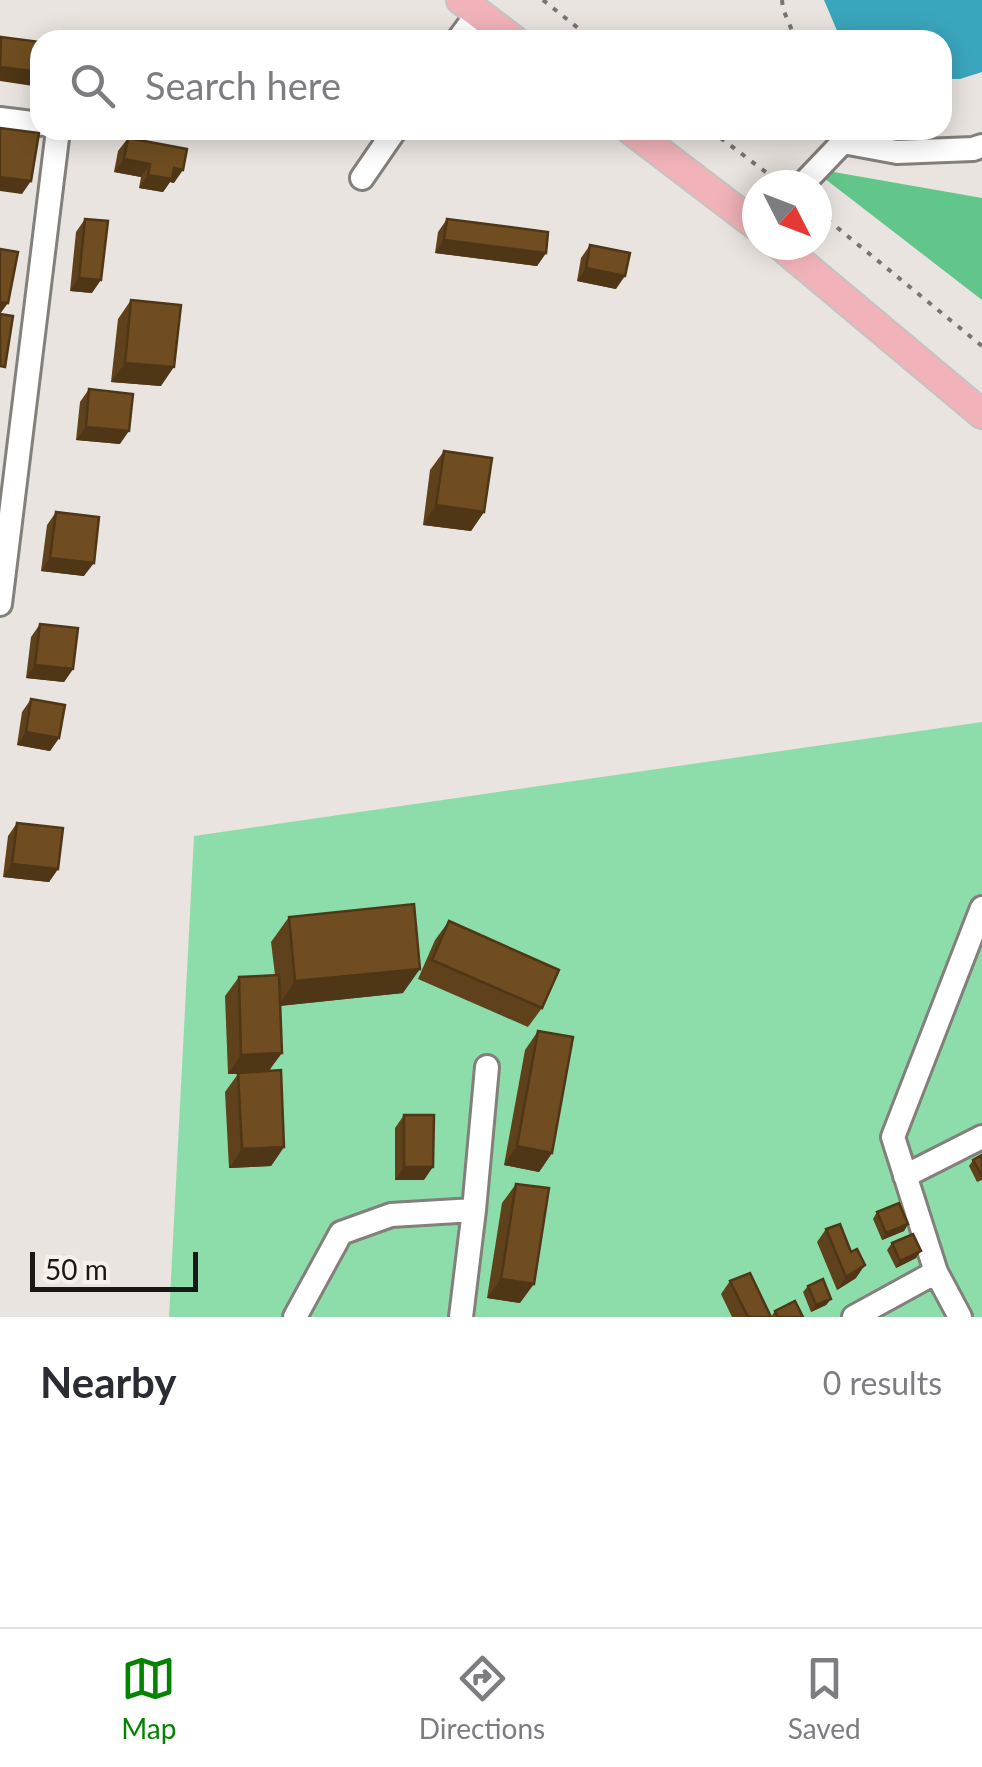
<!DOCTYPE html>
<html lang="en">
<head>
<meta charset="utf-8">
<style>
	body { margin:0; font-family:Lato,sans-serif; background:#f2f2f3; color:#2b2b33 }
	.compass { position:absolute; left:742px; top:170px; width:90px; height:90px; border-radius:50%; background:#fff; box-shadow:0 5px 25px #0003; rotate:132deg }
	.scale { position:absolute; left:30px; bottom:25px; width:168px; box-sizing:border-box; padding-left:10px; border:5px solid #191816; border-top:0; font-size:28px; line-height:35px; white-space:nowrap; color:#191816; -webkit-text-stroke:8px #f6f1ec; paint-order:stroke }
	.list { margin:0; padding:0; list-style:none }
	h2 { display:flex; justify-content:space-between; align-items:center; height:130px; margin:0; padding:0 40px; font-size:42px }
	h2 small { font-size:32px; font-weight:400; color:#7c7c81 }
	.icon { flex:none; width:55px; height:55px; fill:none; stroke:currentColor; stroke-width:2; stroke-linecap:round; stroke-linejoin:round }
	.map { position:relative; flex:none; width:982px; height:1317px; overflow:hidden }
	.search { position:absolute; background:#fff; box-shadow:0 5px 25px #0003; left:30px; right:30px; top:30px; height:110px; display:flex; align-items:center; gap:25px; box-sizing:border-box; padding:0 35px; border-radius:30px; color:#7c7c81; font-size:38px }
	.sheet { height:310px; background:#fff }
	nav { display:flex; justify-content:space-around; align-items:center; box-sizing:border-box; height:140px; border-top:2px solid #e1e1e2; background:#fff; font-size:28px; color:#7c7c81 }
	nav a { display:grid; justify-items:center; gap:5px }
	nav .on { color:#048300 }
	.map>svg:first-child { display:block }
</style>
</head>
<body>
<div class="map">
<svg width="982" height="1317" viewBox="0 0 982 1317">
	<rect width="100%" height="100%" fill="#e9e4df"/>
	<path fill="#8dddaa" d="M 982,722 L 982,1317 L 169,1317 L 194,836 Z"/>
	<path fill="#62c58a" d="M 811,168 L 982,198 L 982,300 Z"/>
	<path fill="#3aa6bd" d="M 824,0 L 982,0 L 982,72 L 960,79 L 942,79 L 942,40 L 841,40 Z"/>
	<g fill="none" stroke-linecap="round" stroke-linejoin="round">
		<defs>
			<path id="minor" d="M 458,40 L 478,13
				M 0,119 L 40,124
				M 362,178 L 395,130
				M 802,185 L 843,142 L 897,152 L 973,149 L 982,146
				M 0,604 L 58,130
				M 905,1176 L 982,1137
				M 295,1317 L 341,1233 L 391,1215 L 474,1210
				M 461,1317 L 474,1210 L 487,1067
				M 854,1317 L 936,1272
				M 960,1317 L 936,1272 L 893,1137 L 982,908"/>
			<path id="major" d="M 461,0 L 514,40
				M 631,130 L 757,226
				M 780,245 L 982,414"/>
		</defs>
		<use href="#minor" stroke="#837f7a" stroke-width="28"/>
		<use href="#major" stroke="#c3c3c2" stroke-width="32"/>
		<path stroke="#777571" stroke-width="4" stroke-dasharray="5 8" stroke-linecap="butt" d="M 543,0 L 593,40
			M 782,0 L 783,9 L 796,40
			M 710,130 L 779,182
			M 817,211 L 982,346"/>
		<use href="#minor" stroke="#fff" stroke-width="22"/>
		<use href="#major" stroke="#f1b3b9" stroke-width="28"/>
	</g>
	<path fill="#5f421c" d="M 128,138 L 174,183 L 170,182 L 163,192 L 139,188 L 141,177 L 114,172 L 118,151 Z
		M 85,219 L 92,293 L 70,291 L 76,232 Z
		M 447,219 L 546,253 L 537,266 L 435,253 L 438,232 Z
		M 590,245 L 616,289 L 577,281 L 581,258 Z
		M 131,300 L 161,386 L 111,382 L 118,319 Z
		M 89,389 L 120,444 L 76,440 L 80,402 Z
		M 444,451 L 484,512 L 471,531 L 423,525 L 430,470 Z
		M 56,512 L 84,576 L 41,571 L 47,525 Z
		M 40,624 L 73,669 L 64,682 L 26,678 L 31,637 Z
		M 31,699 L 59,738 L 50,751 L 17,745 L 22,712 Z
		M 17,823 L 58,869 L 49,882 L 3,877 L 8,836 Z
		M 289,917 L 403,993 L 280,1006 L 270,1071 L 284,1147 L 271,1166 L 229,1168 L 225,1092 L 238,1074 L 228,1074 L 225,996 L 239,977 L 275,975 L 271,942 Z
		M 449,921 L 542,1008 L 528,1027 L 418,979 L 435,940 Z
		M 538,1031 L 552,1153 L 539,1172 L 504,1165 L 525,1050 Z
		M 404,1115 L 424,1180 L 395,1180 L 395,1128 Z
		M 982,1155 L 982,1180 L 977,1182 L 969,1166 L 973,1160 Z
		M 516,1184 L 520,1303 L 487,1298 L 502,1203 Z
		M 877,1212 L 908,1224 L 904,1231 L 882,1240 L 873,1219 Z
		M 826,1229 L 856,1278 L 837,1290 L 817,1242 Z
		M 892,1243 L 916,1258 L 896,1268 L 887,1250 Z
		M 730,1281 L 771,1317 L 775,1311 L 803,1317 L 732,1317 L 721,1294 Z
		M 808,1286 L 831,1299 L 826,1305 L 811,1312 L 803,1292 Z"/>
	<path fill="#4e3616" d="M 0,67 L 40,72 L 40,87 L 0,81 Z
		M 124,159 L 150,164 L 141,177 L 114,172 Z
		M 174,168 L 183,170 L 174,183 L 170,182 L 163,192 L 139,188 L 148,175 Z
		M 0,177 L 31,181 L 22,194 L 0,191 Z
		M 444,240 L 546,253 L 537,266 L 435,253 Z
		M 586,268 L 625,276 L 616,289 L 577,281 Z
		M 79,278 L 101,280 L 92,293 L 70,291 Z
		M 0,302 L 8,303 L 0,314 Z
		M 125,363 L 174,367 L 161,386 L 111,382 Z
		M 86,427 L 129,431 L 120,444 L 76,440 Z
		M 436,505 L 484,512 L 471,531 L 423,525 Z
		M 50,558 L 94,563 L 84,576 L 41,571 Z
		M 35,665 L 73,669 L 64,682 L 26,678 Z
		M 26,732 L 59,738 L 50,751 L 17,745 Z
		M 12,864 L 58,869 L 49,882 L 3,877 Z
		M 420,969 L 403,993 L 278,1006 L 295,981 Z
		M 282,1053 L 268,1072 L 228,1074 L 241,1055 Z
		M 517,1146 L 552,1153 L 539,1172 L 504,1165 Z
		M 284,1147 L 271,1166 L 229,1168 L 242,1149 Z
		M 404,1167 L 433,1167 L 424,1180 L 395,1180 Z
		M 908,1224 L 904,1231 L 882,1240 L 886,1233 Z
		M 921,1251 L 916,1258 L 896,1268 L 900,1261 Z
		M 865,1265 L 856,1278 L 837,1290 L 846,1277 Z
		M 501,1279 L 534,1284 L 520,1303 L 487,1298 Z
		M 831,1299 L 826,1305 L 811,1312 L 816,1305 Z"/>
	<path fill="#6f4d20" stroke="#4e3616" stroke-width="2.5" d="M 1,37 L 40,42 L 40,72 L 0,67 Z
		M 0,128 L 39,133 L 31,181 L 0,177 Z
		M 128,138 L 187,149 L 183,170 L 174,168 L 172,179 L 148,175 L 150,164 L 124,159 Z
		M 85,219 L 108,221 L 101,280 L 79,278 Z
		M 447,219 L 548,232 L 546,253 L 444,240 Z
		M 590,245 L 630,253 L 625,276 L 586,268 Z
		M 0,249 L 18,252 L 8,303 L 0,302 Z
		M 131,300 L 181,305 L 174,367 L 125,363 Z
		M 0,314 L 13,316 L 5,367 L 0,366 Z
		M 89,389 L 133,394 L 129,431 L 86,427 Z
		M 444,451 L 492,458 L 484,512 L 436,505 Z
		M 56,512 L 99,517 L 94,563 L 50,558 Z
		M 40,624 L 78,628 L 73,669 L 35,665 Z
		M 31,699 L 65,705 L 59,738 L 26,732 Z
		M 17,823 L 63,828 L 58,869 L 12,864 Z
		M 414,904 L 420,969 L 295,981 L 289,917 Z
		M 449,921 L 559,970 L 542,1008 L 432,960 Z
		M 279,975 L 282,1053 L 241,1055 L 239,977 Z
		M 538,1031 L 573,1037 L 552,1153 L 517,1146 Z
		M 281,1070 L 284,1147 L 242,1149 L 238,1073 Z
		M 404,1115 L 434,1115 L 433,1167 L 404,1167 Z
		M 982,1155 L 982,1176 L 973,1160 Z
		M 516,1184 L 549,1188 L 534,1284 L 501,1279 Z
		M 899,1203 L 908,1224 L 886,1233 L 877,1212 Z
		M 840,1224 L 851,1252 L 857,1249 L 865,1265 L 846,1277 L 826,1229 Z
		M 913,1234 L 921,1251 L 900,1261 L 892,1243 Z
		M 750,1273 L 771,1317 L 748,1317 L 730,1281 Z
		M 823,1279 L 831,1299 L 816,1305 L 808,1286 Z
		M 795,1301 L 803,1317 L 778,1317 L 775,1311 Z"/>
</svg>
<svg class="compass" viewBox="-18 -18 36 36"><path d="M0-13l5 13h-10z" fill="#e53935"/><path d="M0 13l5-13h-10z" fill="#7c7c81"/></svg>
<div class="scale">50 m</div>
<div class="search"><svg class="icon" aria-label="search" viewBox="0 0 24 24"><circle cx="10" cy="10" r="6"/><path d="M15 15l6 6"/></svg>Search here</div>
</div>
<section class="sheet">
<h2>Nearby<small>0 results</small></h2>
<ul class="list">
</ul>
</section>
<nav>
<a class="on"><svg class="icon" aria-label="map" viewBox="0 0 24 24"><path d="M3 6l6-2 6 2 6-2v14l-6 2-6-2-6 2zM9 4v14M15 6v14"/></svg>Map</a>
<a><svg class="icon" aria-label="directions" viewBox="0 0 24 24"><path d="M12 3l9 9-9 9-9-9zM9 14v-3h6M13 9l2 2-2 2"/></svg>Directions</a>
<a><svg class="icon" aria-label="saved" viewBox="0 0 24 24"><path d="M7 4h10v16l-5-4-5 4z"/></svg>Saved</a>
</nav>
</body>
</html>
